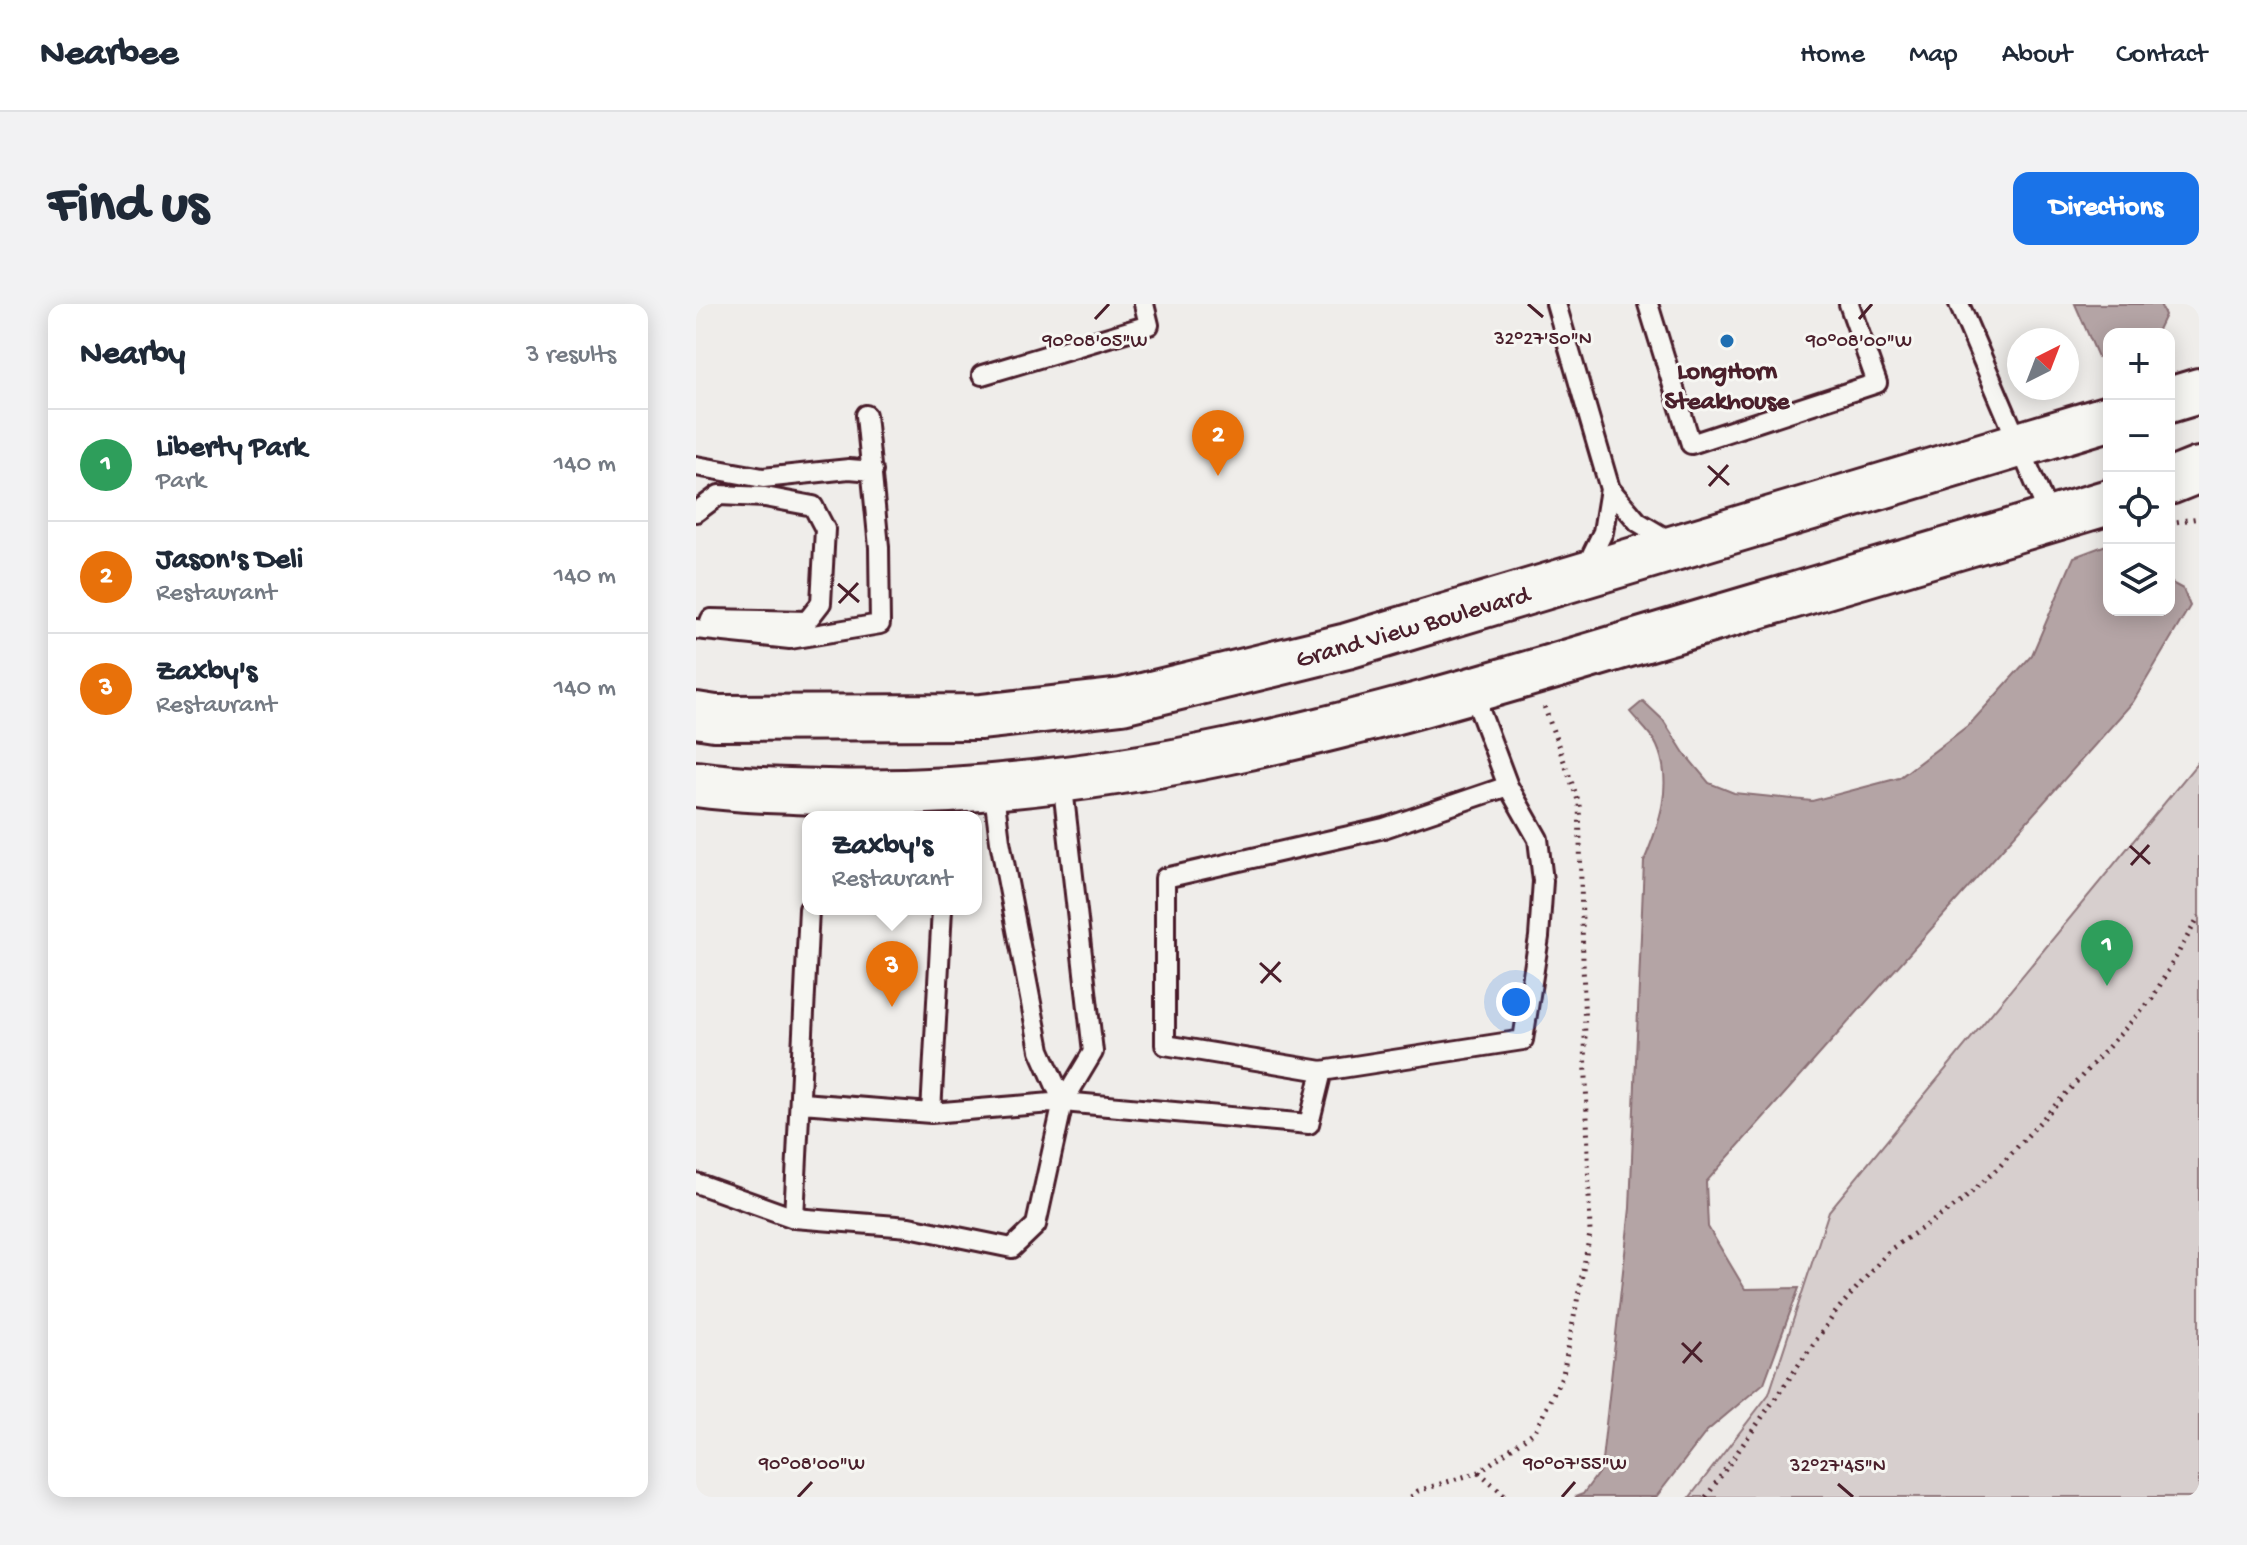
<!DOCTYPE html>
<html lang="en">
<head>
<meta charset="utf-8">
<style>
	body { margin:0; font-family:"Gochi Hand",sans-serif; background:#f2f2f3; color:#1f2937 }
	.controls { position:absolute; right:24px; top:24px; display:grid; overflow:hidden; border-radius:16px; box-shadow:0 4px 20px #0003 }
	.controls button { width:72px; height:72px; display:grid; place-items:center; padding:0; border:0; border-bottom:2px solid #e0e1e3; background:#fff; color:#1f2937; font:40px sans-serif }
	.compass { position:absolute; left:1311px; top:24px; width:72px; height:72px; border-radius:50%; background:#fff; box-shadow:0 4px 20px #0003; rotate:42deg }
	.you { position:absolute; left:820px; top:698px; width:28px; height:28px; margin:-20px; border:6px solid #fff; border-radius:50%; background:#1a73e8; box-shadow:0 0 0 12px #1a73e833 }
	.badge { display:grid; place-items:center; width:52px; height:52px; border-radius:50%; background:#1a73e8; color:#fff; font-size:26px; font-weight:700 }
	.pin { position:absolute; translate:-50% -66px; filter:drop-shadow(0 2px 4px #0008) }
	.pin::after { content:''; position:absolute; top:42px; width:28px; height:24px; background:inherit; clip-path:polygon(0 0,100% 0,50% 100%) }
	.popup { position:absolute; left:106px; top:507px; width:180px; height:104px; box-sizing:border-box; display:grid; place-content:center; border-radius:16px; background:#fff; filter:drop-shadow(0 2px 6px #0005); font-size:26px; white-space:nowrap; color:#747a83 }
	.popup b { font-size:30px; color:#1f2937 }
	.popup::after { content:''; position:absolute; left:50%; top:100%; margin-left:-16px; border:16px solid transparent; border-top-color:#fff }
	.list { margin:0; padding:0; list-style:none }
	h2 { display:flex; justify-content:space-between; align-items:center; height:104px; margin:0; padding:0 32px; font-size:34px }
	h2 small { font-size:26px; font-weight:400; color:#747a83 }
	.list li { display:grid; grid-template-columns:52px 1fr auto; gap:24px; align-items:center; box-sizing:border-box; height:112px; padding:0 32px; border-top:2px solid #e0e1e3 }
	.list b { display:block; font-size:30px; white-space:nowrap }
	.list p { margin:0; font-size:26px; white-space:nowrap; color:#747a83 }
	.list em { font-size:26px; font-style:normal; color:#747a83 }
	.icon { flex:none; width:44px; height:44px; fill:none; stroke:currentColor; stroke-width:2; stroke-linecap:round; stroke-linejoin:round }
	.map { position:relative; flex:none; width:1503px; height:1193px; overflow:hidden; border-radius:16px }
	header { display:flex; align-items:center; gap:48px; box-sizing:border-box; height:112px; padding:0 40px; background:#fff; border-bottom:2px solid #e0e1e3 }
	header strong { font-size:38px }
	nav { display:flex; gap:44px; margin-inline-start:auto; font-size:28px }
	.intro { display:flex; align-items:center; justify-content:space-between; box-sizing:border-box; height:192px; padding:0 48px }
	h1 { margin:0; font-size:56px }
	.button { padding:20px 36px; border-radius:16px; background:#1a73e8; color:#fff; font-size:28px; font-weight:700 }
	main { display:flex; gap:48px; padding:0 48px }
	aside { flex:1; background:#fff; border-radius:16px; box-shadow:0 4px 20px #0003 }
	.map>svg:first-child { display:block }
</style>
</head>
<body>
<header>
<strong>Nearbee</strong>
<nav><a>Home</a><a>Map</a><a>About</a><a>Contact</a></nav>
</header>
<div class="intro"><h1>Find us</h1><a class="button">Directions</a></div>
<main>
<aside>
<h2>Nearby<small>3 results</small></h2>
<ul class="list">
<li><span class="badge" style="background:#2e9e5b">1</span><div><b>Liberty Park</b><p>Park</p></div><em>140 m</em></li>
<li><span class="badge" style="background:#e8710a">2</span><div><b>Jason's Deli</b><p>Restaurant</p></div><em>140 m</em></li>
<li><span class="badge" style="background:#e8710a">3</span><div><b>Zaxby's</b><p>Restaurant</p></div><em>140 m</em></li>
</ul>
</aside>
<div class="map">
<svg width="1503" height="1193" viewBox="0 0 1503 1193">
	<rect width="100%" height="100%" fill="#efedea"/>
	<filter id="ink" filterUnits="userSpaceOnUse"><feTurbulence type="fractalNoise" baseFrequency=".0125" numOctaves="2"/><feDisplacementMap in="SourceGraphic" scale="16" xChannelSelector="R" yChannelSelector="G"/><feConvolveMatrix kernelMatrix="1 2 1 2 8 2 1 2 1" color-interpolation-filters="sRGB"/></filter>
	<g filter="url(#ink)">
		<path fill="#d7cfce" stroke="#90777c" stroke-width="2" d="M 1503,457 L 1503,1193 L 994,1193 L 1073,1090 L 1133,907 Z"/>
		<path fill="#b4a4a5" stroke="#8a6f74" stroke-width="2" d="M 1379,0 L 1464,0 L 1469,11 L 1460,30 L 1413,30 L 1413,56 L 1402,53 Z
			M 1413,240 L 1413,306 L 1473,306 L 1474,278 L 1487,285 L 1494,302 L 1437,398 L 1010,878 L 1012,923 L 1049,985 L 1103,984 L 1068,1079 L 1011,1127 L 960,1193 L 879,1193 L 887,1190 L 905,1165 L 934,904 L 948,557 C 963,521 978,480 961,442 C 956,430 942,418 934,408 L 947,397 L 967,416 L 988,449 L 1013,479 L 1038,489 L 1116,497 L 1203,474 L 1274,420 L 1336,351 L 1378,253 Z"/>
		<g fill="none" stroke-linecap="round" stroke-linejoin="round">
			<defs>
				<path id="service" d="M 860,0 L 914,185 L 942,218 L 979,240
					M 952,0 L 995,140 L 1181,79 L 1153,0
					M 1263,0 L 1355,216
					M 286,71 L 453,21 L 448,0
					M 0,162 L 67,174 L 153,165 L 177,167
					M 0,208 L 23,191 L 69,193 L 117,202 L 129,225 L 125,299 L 111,317 L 15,315 L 12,323
					M 889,265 L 907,228 L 914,185
					M 0,325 L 94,335 L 184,320 L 183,243 L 170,111
					M 776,386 L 812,482 L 842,535 L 847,577 L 843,633 L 827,736 L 626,767 L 469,741 L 469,574 L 688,524 L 812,482
					M 366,475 L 397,748 L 367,798
					M 297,482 L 304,537 L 344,746 L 367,798
					M 113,605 L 98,914 L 213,923 L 316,944 L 340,921 L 367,798 L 613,820 L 626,767
					M 106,799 L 235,809 L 367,798
					M 235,809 L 246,605
					M 0,879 L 98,914"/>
				<path id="secondary" d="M 1473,96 L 1503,87
					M 1473,178 L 1503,166
					M 0,411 L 19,414 L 285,413 L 426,397 L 651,342 L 1413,114
					M 0,480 C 44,486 87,487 131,488 C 402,496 666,420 923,343 C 1087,295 1250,247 1413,198"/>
			</defs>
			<use href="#service" stroke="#4a1f2b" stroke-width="24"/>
			<use href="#secondary" stroke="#4a1f2b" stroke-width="50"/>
			<path stroke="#4a1f2b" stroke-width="5" stroke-dasharray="2 6" stroke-linecap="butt" d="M 1473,219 L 1503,214
				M 783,1168 L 811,1193
				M 715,1193 L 722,1187 L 783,1168 L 839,1127 L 867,1070 L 894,930 L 883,499 L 848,402
				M 1010,1193 L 1142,1005 L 1195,945 L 1265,898 L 1303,863 L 1456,695 L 1503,612"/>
			<use href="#service" stroke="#f6f6f2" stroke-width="18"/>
			<use href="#secondary" stroke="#f6f6f2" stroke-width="44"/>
		</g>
	</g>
	<path fill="none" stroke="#4a1f2b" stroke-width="3" d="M 832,0 L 847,13M 399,15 L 413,0M 1163,15 L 1176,0M 1012,162 L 1033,181M 1013,182 L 1032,161M 142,280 L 163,298M 143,299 L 162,279M 1434,542 L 1454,560M 1435,561 L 1453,541M 564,659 L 585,678M 565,679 L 584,658M 986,1039 L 1006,1058M 987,1059 L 1005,1038M 1142,1180 L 1157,1193M 102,1193 L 116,1178M 866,1193 L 879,1178"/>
	<circle fill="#1f6fb2" stroke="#f6f6f2" stroke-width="3" cx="1031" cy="37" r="8"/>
	<g text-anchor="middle" stroke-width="6" stroke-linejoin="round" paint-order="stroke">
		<g font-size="26" font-weight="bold" fill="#4a1f2b" stroke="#f6f6f2">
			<text x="1031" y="74">LongHorn<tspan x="1031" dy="30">Steakhouse</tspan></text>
		</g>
		<g font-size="26" fill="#4a1f2b" stroke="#f6f6f2">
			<text transform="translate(716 321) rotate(-16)" y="9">Grand View Boulevard</text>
		</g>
	</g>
	<g font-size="20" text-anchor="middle" fill="#4a1f2b" stroke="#f6f6f2" stroke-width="6" stroke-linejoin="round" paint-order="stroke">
		<text x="847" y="40">32°27'50"N</text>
		<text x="399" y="42">90°08'05"W</text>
		<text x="1163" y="42">90°08'00"W</text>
		<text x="116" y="1165">90°08'00"W</text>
		<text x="879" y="1165">90°07'55"W</text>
		<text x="1142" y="1167">32°27'45"N</text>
	</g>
</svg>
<div class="controls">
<button>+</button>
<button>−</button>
<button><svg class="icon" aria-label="locate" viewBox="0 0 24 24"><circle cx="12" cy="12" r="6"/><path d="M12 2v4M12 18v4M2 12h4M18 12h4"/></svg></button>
<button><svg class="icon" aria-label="layers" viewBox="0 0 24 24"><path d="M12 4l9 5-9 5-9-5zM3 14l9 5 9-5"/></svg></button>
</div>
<svg class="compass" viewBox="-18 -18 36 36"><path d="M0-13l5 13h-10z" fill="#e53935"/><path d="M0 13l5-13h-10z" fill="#747a83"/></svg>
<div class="you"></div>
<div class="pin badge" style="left:1411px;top:682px;background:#2e9e5b">1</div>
<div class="pin badge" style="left:522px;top:172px;background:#e8710a">2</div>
<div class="pin badge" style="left:196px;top:703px;background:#e8710a">3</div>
<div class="popup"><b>Zaxby's</b>Restaurant</div>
</div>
</main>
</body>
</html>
